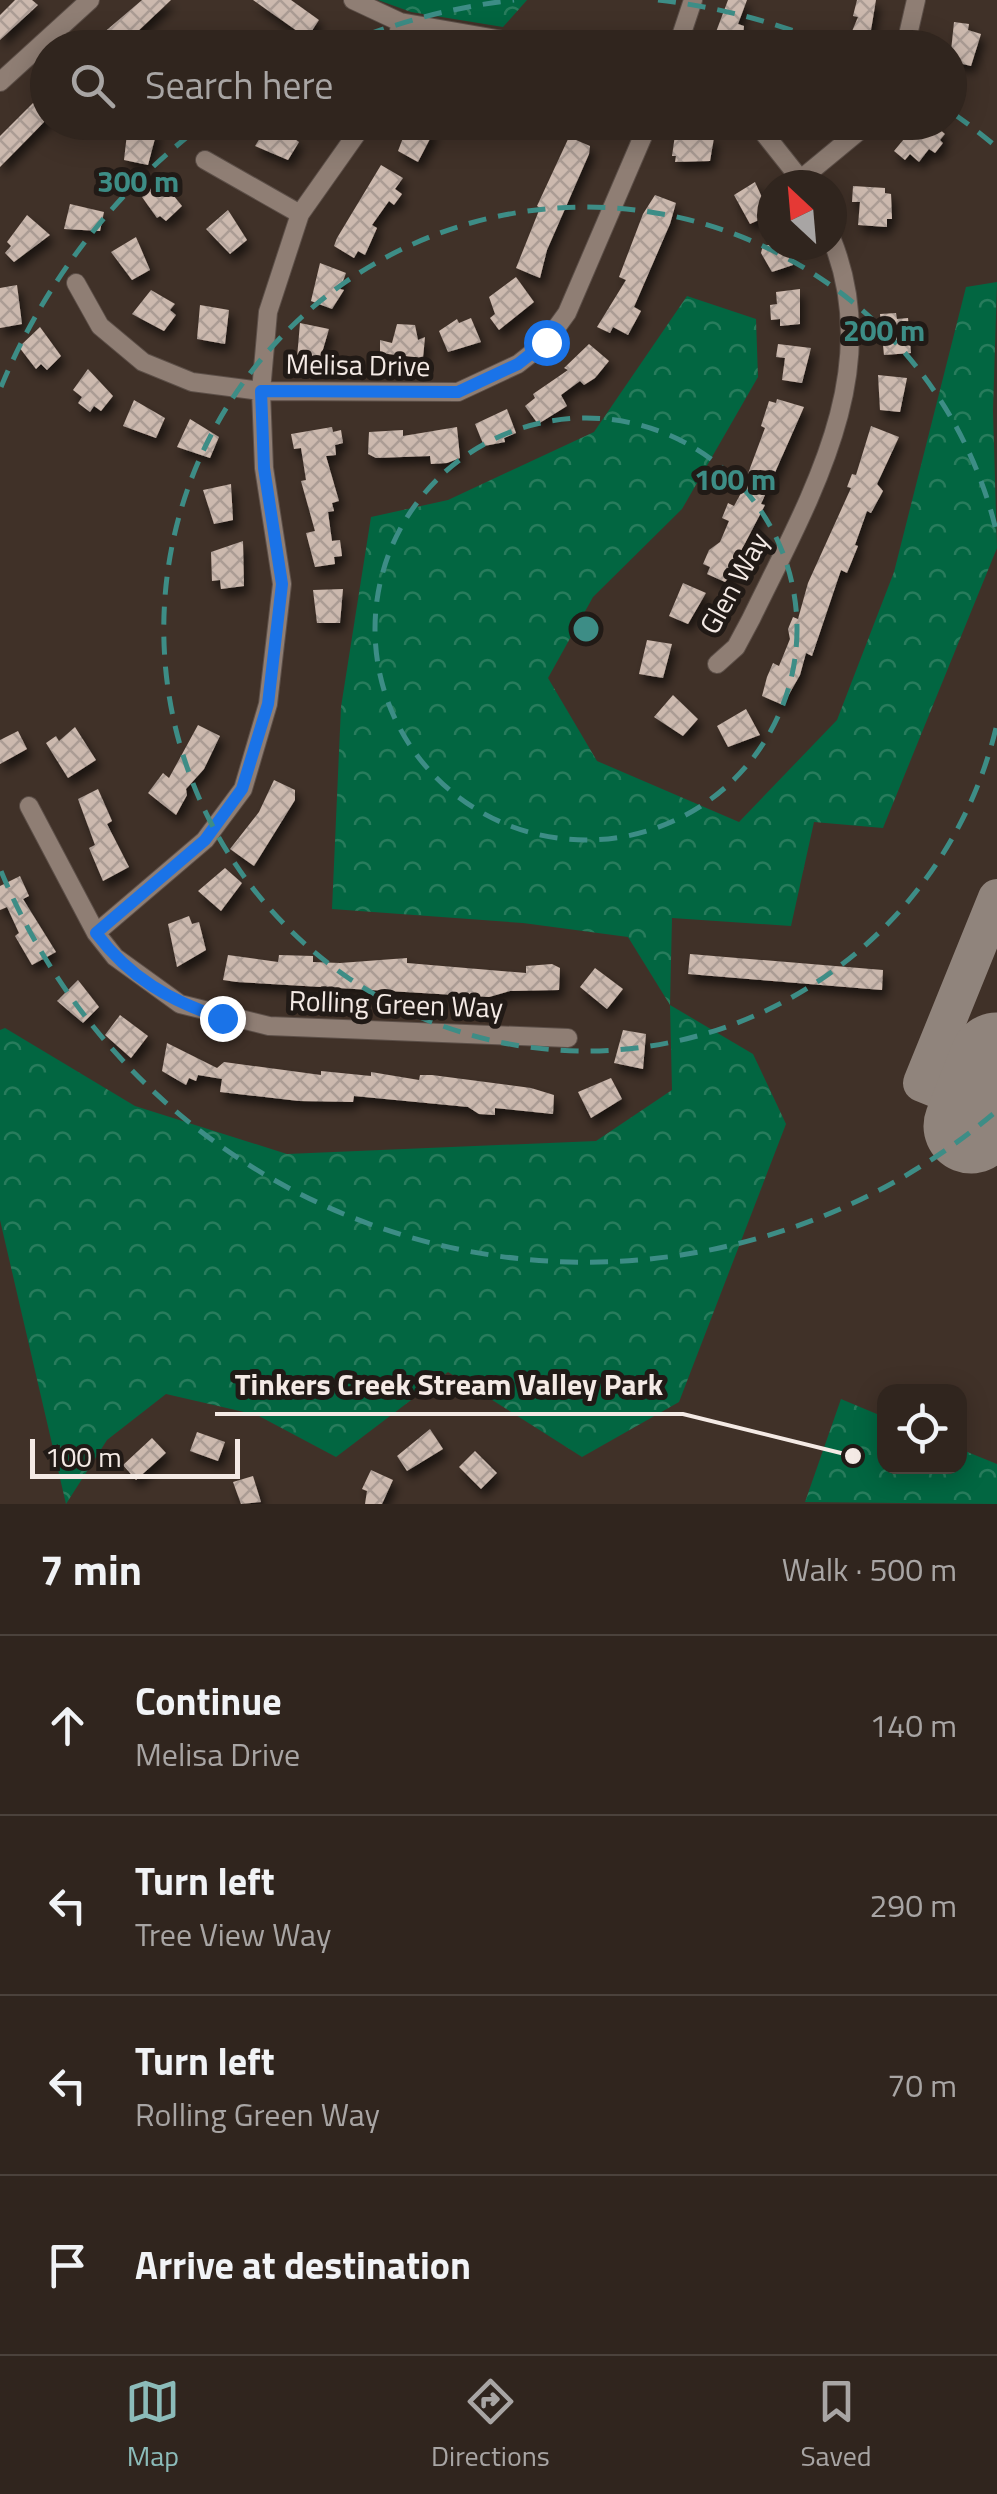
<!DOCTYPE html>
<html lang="en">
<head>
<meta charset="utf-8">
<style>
	body { margin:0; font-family:"Titillium Web",sans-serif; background:#3c312b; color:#f1f3f6 }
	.controls { position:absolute; right:30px; bottom:30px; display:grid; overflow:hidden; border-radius:20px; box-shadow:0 5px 25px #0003 }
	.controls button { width:90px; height:90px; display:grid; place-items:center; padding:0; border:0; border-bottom:2px solid #4b423c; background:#30251e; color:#f1f3f6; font:50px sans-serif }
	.compass { position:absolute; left:757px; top:170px; width:90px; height:90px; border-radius:50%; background:#30251e; box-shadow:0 5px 25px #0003; rotate:334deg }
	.scale { position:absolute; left:30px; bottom:25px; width:210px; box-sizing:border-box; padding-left:10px; border:5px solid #f4eae5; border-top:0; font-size:28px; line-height:35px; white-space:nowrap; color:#f4eae5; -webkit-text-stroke:8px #211a16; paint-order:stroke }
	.stop { position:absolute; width:30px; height:30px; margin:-22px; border:8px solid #1a73e8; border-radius:50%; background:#fff }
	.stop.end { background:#1a73e8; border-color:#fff; box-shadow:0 2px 10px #0008 }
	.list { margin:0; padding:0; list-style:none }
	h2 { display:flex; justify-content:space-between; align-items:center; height:130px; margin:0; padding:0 40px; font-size:42px }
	h2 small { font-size:32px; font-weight:400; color:#a8a5a4 }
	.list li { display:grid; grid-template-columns:65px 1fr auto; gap:30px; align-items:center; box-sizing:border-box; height:180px; padding:0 40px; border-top:2px solid #4b423c }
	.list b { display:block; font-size:38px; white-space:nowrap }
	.list p { margin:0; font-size:32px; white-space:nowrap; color:#a8a5a4 }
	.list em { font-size:32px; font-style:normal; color:#a8a5a4 }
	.icon { flex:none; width:55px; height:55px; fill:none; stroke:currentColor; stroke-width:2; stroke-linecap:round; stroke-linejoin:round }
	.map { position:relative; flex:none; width:997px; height:1504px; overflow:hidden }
	.search { position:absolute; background:#30251e; box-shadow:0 5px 25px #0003; left:30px; right:30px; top:30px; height:110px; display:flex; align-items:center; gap:25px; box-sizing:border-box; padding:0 35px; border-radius:55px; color:#a8a5a4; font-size:38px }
	.sheet { height:850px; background:#30251e }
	nav { display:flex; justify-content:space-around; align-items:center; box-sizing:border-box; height:140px; border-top:2px solid #4b423c; background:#30251e; font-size:28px; color:#a8a5a4 }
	nav a { display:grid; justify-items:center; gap:5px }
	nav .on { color:#8bbbb9 }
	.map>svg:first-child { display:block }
</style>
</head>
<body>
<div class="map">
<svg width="997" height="1504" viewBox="0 0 997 1504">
	<defs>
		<pattern id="forest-crowns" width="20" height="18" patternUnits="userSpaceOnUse" patternTransform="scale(2.5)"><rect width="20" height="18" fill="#026641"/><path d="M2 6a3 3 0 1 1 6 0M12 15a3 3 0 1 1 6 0" fill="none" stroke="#287c5c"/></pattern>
		<pattern id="building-cross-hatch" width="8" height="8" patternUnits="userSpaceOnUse" patternTransform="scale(2.5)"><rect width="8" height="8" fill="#ccb9ae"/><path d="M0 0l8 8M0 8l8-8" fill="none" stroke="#ab9c94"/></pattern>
		<filter id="shadow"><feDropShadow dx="4" dy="7" stdDeviation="5" flood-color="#0009"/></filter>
	</defs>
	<rect width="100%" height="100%" fill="#403128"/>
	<path fill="url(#forest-crowns)" d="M 378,0 L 527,0 L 503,27 L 411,12 Z
		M 997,282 L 993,411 L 997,548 L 883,828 L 814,822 L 791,926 L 672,918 L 670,1005 L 753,1054 L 786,1124 L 679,1402 L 582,1457 L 448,1372 L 336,1457 L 257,1415 L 166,1394 L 107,1440 L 66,1504 L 0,1220 L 0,1030 L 5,1028 L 135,1106 L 287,1154 L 596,1141 L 672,1090 L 670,1005 L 628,937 L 523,923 L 332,909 L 341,707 L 371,517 L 448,500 L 594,432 L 687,296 L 756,319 L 758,377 L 682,509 L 593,597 L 548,678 L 597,761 L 739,822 L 837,720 L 894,572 L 966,287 Z
		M 841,1399 L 884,1417 L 884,1466 L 960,1466 L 960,1449 L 997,1464 L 997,1504 L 805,1502 Z"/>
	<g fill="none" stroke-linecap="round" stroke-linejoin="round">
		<path stroke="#90847c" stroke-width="38" d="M 979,1106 L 922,1083 L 997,898"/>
		<path stroke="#90847c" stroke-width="95" d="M 971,1126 L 997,1060"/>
	</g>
	<path fill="url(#building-cross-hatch)" filter="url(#shadow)" d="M 15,0 L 32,0 L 38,5 L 0,40 L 0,15 Z
		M 142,0 L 171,0 L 120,48 L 102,48 L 95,40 Z
		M 253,0 L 291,0 L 319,20 L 307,38 Z
		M 728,0 L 747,0 L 738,24 L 744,26 L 743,37 L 739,48 L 710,48 Z
		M 857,0 L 876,0 L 870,36 L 865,48 L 845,48 L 858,17 L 853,16 Z
		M 954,22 L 969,24 L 968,30 L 981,34 L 971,66 L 950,61 Z
		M 48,88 L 48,118 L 0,167 L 0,136 Z
		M 270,122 L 299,142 L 288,160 L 255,146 Z
		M 409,122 L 434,131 L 418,162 L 398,151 Z
		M 918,122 L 931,122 L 945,134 L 940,140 L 943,143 L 935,153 L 929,149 L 919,162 L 910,154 L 905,160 L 894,151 Z
		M 128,125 L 157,131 L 148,165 L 124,160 Z
		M 676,128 L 714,138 L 710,161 L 675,162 L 676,156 L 672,156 Z
		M 569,137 L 590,146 L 589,154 L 547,250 L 540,278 L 516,268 L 540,208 L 537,206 Z
		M 381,165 L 403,178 L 395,189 L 402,194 L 394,205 L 389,201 L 372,225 L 377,228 L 365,255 L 358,251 L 354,258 L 334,246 L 337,238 Z
		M 160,179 L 182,206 L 166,221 L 160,216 L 157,218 L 142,197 Z
		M 755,182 L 770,215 L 750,224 L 734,195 Z
		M 853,186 L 885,188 L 885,193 L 891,194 L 892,219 L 887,219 L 887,227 L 858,225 L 860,202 L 852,202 Z
		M 655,195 L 676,203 L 670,224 L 634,307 L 641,311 L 628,335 L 613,327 L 610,333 L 597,327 L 626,280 L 619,277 L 643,214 Z
		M 70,204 L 104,212 L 100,231 L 64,229 Z
		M 228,210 L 247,240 L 230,254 L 206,229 Z
		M 27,215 L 50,235 L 14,262 L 5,253 L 11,246 L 7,242 Z
		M 136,237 L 150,270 L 132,280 L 111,252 Z
		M 763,245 L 788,245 L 793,265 L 772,272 L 761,253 Z
		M 320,263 L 346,273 L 340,289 L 344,290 L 332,309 L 311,301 Z
		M 516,277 L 534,302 L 499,330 L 490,318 L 495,314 L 489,297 Z
		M 17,285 L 22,324 L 0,328 L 0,288 Z
		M 800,289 L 800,324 L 780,326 L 780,319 L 771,320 L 770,305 L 777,304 L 776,292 Z
		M 151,290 L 175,304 L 170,310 L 176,315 L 164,331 L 132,314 Z
		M 200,305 L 229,310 L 225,344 L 197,339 Z
		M 896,313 L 897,319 L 908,318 L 911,353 L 884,355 L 880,314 Z
		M 471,318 L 481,342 L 448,352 L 439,331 L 457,319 L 459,323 Z
		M 300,323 L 329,329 L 319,363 L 297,358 Z
		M 397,324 L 415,325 L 418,340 L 425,337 L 423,358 L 380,353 L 380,340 L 392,343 Z
		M 40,327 L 61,356 L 47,370 L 41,364 L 36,369 L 19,347 Z
		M 589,344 L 609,361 L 595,378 L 584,385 L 580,381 L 561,395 L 567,406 L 538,424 L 525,406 L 535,398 L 533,394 L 568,370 L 564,368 Z
		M 778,344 L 811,348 L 802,383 L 782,380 L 785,358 L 776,357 Z
		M 88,369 L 113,396 L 101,411 L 94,406 L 90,412 L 78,403 L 82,397 L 73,390 Z
		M 878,375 L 907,378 L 900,412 L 880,410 Z
		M 777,399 L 804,407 L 761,504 L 765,505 L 741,551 L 745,553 L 740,565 L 725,582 L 707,574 L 710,567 L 703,564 L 709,550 L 720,542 L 729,521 L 722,518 L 728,503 L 734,506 L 740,495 L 765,428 L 761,426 L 769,401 L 776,403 Z
		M 134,400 L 165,418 L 156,438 L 123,426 Z
		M 507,409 L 516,433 L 504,438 L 505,442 L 484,446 L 475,424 Z
		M 190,419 L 219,437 L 210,458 L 177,447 Z
		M 871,426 L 899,437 L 877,484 L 883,491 L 871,513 L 867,511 L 855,545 L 858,546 L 847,573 L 841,570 L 812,656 L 806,653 L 800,675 L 783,705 L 762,696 L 767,677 L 773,663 L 779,666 L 790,639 L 788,629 L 793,617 L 798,619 L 808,583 L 851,488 L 847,487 L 852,474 L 856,475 Z
		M 332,427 L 333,432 L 341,430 L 343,443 L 335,445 L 336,455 L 326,456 L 339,501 L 332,503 L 334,511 L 328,512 L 332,541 L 340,540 L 342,556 L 334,557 L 335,564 L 315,567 L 306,533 L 315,531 L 301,481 L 306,480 L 301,448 L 294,449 L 291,434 Z
		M 457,427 L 460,458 L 447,463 L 431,464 L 430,456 L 376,458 L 368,454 L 369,432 L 403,430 L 403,436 Z
		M 231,484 L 233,520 L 214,524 L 203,490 Z
		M 243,541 L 244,586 L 221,589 L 220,580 L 212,581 L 211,552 Z
		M 683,583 L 706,593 L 688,624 L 669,616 Z
		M 343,589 L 340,623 L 317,623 L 313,590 Z
		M 647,640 L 672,644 L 663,678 L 639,674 Z
		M 673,695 L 698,719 L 683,736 L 654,717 Z
		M 746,709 L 760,735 L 728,747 L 717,726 Z
		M 198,725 L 220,736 L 204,769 L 186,789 L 187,795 L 176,815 L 148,793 L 163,773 L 169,778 Z
		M 75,727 L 96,760 L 68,778 L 46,743 L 56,736 L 59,741 Z
		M 18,731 L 27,749 L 0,764 L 0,740 Z
		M 274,780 L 295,790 L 295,800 L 254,866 L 230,849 L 259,812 Z
		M 98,789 L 112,821 L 107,824 L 129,867 L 103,881 L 89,848 L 95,845 L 78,799 Z
		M 225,868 L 242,883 L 221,911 L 198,891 Z
		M 20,876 L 29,896 L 23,899 L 56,952 L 32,965 L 15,936 L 19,933 L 7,907 L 0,910 L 0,886 Z
		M 189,916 L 192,924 L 199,922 L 206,950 L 177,967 L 168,924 Z
		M 690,954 L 883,970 L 882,990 L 688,974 Z
		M 228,955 L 278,962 L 279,955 L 313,956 L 313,962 L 340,963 L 407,958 L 407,963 L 526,973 L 526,966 L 552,964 L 560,968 L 559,990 L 510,991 L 489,997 L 237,982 L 223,980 Z
		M 595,968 L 623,989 L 607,1009 L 580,987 Z
		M 78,980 L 99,1007 L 83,1023 L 57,1001 Z
		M 120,1015 L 148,1036 L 131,1058 L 105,1035 Z
		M 623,1030 L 646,1034 L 643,1069 L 614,1063 Z
		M 167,1043 L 217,1068 L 224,1062 L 321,1075 L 321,1071 L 371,1076 L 371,1072 L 419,1080 L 420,1075 L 432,1075 L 531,1088 L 554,1095 L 553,1114 L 495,1108 L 495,1115 L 479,1114 L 468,1107 L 354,1096 L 353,1102 L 299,1101 L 220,1092 L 222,1079 L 198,1075 L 196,1081 L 189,1078 L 186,1085 L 162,1071 Z
		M 611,1078 L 622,1099 L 591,1118 L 578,1092 Z
		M 430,1429 L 443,1449 L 407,1471 L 397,1456 Z
		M 197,1432 L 225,1442 L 218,1461 L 190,1451 Z
		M 152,1438 L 166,1453 L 136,1480 L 123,1465 Z
		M 475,1451 L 497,1473 L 481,1489 L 459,1467 Z
		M 371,1470 L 393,1480 L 382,1504 L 365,1504 L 367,1491 L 362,1489 Z
		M 253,1476 L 261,1502 L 241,1504 L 233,1482 Z"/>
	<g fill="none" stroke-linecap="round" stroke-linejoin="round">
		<defs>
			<path id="minor" d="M 353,0 L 400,22 L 547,48
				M 397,48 L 400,22
				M 677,48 L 693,0
				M 905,48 L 916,0
				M 0,82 L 90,0
				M 755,122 L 805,185
				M 205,160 L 300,214
				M 801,179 L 870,122
				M 76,283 L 100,326 L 143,362 L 192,382 L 261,391 L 458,392 L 518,364 L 546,342 L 567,313 L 649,122
				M 717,664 L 736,647 L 751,619 C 808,501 886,373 832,240
				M 29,806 L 96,933 L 115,957 L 180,1004 L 269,1026 L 568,1038
				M 96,933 L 205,840 L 243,789 L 268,704 L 282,584 L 264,468 L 261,391 L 268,312 L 300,214 L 365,122"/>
		</defs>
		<use href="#minor" stroke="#5c4f48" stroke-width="20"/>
		<use href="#minor" stroke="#8f7e74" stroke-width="18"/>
	</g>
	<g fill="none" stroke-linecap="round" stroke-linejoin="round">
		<path stroke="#1a73e8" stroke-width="12" d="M 222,1018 C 170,1001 130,978 96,933 L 205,840 L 242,789 L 268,704 L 282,584 L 264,468 L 261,391 L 458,392 L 518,364 L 546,342"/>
	</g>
	<g fill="none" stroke="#3d8d86" stroke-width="5" stroke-dasharray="18 12">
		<circle cx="586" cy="629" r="211"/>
		<path d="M996 728A422 422 0 1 1 996 530"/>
		<path d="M993 1114A633 633 0 0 1 1 871M1 387A633 633 0 0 1 205 123M339 46A633 633 0 0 1 514 0M658 0A633 633 0 0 1 833 46M954 114A633 633 0 0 1 993 144"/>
	</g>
	<g text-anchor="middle" stroke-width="10" stroke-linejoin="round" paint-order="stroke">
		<g font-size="28" fill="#f4eae5" stroke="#211a16">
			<text transform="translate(358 365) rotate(1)" y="10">Melisa Drive</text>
			<text transform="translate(734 583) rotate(-61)" y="10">Glen Way</text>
			<text transform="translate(396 1004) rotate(2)" y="10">Rolling Green Way</text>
		</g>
	</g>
	<circle cx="586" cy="629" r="15" fill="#3d8d86" stroke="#211a16" stroke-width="5"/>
	<g font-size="30" text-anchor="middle" font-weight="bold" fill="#3d8d86" stroke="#211a16" stroke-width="10" stroke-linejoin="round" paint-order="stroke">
		<text x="138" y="192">300 m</text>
		<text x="884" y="341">200 m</text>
		<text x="735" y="490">100 m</text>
	</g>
	<path fill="none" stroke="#f4eae5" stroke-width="4" d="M853 1456L683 1414H215"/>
	<circle fill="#f4eae5" stroke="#211a16" stroke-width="4" cx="853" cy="1456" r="10"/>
	<g font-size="30" text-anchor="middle" font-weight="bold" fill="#f4eae5" stroke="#211a16" stroke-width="10" stroke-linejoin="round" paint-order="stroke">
		<text x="449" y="1395">Tinkers Creek Stream Valley Park</text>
	</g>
</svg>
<div class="controls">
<button><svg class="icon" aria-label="locate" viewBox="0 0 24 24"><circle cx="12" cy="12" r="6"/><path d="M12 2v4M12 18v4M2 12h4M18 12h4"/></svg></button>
</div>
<svg class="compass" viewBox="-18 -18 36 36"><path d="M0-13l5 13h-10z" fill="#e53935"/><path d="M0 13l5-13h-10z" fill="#a8a5a4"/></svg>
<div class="scale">100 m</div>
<div class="stop" style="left:546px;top:342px"></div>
<div class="stop end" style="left:222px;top:1018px"></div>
<div class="search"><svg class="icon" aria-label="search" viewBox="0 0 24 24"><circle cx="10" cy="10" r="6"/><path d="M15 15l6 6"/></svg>Search here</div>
</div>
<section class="sheet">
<h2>7 min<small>Walk · 500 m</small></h2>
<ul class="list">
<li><svg class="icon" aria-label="ahead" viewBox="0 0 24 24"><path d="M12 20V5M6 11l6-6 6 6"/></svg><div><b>Continue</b><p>Melisa Drive</p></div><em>140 m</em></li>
<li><svg class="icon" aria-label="left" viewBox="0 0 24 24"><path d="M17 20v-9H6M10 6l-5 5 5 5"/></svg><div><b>Turn left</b><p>Tree View Way</p></div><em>290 m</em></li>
<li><svg class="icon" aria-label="left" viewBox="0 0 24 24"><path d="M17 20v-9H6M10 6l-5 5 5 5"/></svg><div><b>Turn left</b><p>Rolling Green Way</p></div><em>70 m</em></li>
<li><svg class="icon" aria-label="arrive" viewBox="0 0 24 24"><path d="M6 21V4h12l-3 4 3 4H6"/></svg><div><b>Arrive at destination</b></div></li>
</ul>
</section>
<nav>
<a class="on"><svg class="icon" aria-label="map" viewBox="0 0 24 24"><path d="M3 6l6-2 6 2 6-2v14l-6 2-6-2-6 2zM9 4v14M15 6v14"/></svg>Map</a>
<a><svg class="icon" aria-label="directions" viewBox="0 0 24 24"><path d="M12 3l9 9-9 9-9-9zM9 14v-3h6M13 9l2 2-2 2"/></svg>Directions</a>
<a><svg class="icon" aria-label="saved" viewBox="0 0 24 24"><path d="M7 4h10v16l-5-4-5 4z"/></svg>Saved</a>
</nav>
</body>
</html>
